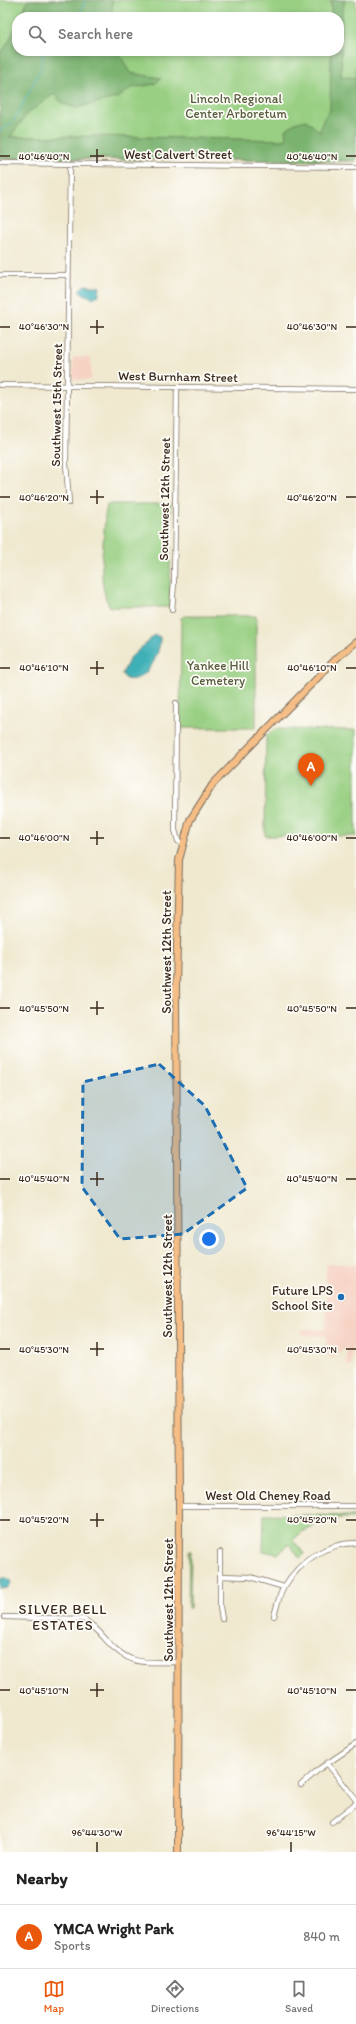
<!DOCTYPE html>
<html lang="en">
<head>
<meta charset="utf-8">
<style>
	body { margin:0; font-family:Itim,sans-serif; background:#f2f2f2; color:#222 }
	.you { position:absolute; left:209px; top:1239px; width:14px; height:14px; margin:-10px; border:3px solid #fff; border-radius:50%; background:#1a73e8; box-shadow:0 0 0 6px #1a73e833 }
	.badge { display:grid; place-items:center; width:26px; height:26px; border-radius:50%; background:#ea580c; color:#fff; font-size:13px; font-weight:700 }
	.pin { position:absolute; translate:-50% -33px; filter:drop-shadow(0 1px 2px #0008) }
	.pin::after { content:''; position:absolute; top:21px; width:14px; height:12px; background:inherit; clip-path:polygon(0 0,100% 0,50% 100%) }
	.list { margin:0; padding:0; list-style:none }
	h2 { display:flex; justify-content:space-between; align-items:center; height:52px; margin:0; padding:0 16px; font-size:17px }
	h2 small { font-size:13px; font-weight:400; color:#767676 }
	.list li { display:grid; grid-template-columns:26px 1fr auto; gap:12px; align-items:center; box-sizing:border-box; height:64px; padding:0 16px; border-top:1px solid #e0e0e0 }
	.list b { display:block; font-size:15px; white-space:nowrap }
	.list p { margin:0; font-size:13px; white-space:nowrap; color:#767676 }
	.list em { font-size:13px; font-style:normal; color:#767676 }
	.icon { flex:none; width:22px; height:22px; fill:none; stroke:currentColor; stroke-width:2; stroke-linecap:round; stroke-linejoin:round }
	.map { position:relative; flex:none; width:356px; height:1852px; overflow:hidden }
	.search { position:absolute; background:#fff; box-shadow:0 2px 6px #0003; left:12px; right:12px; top:12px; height:44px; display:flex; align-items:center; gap:10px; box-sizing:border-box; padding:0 14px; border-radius:16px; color:#767676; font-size:15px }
	.sheet { height:116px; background:#fff }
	nav { display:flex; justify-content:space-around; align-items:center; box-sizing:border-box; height:56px; border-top:1px solid #e0e0e0; background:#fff; font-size:11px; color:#767676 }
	nav a { display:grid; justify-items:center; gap:2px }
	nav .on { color:#ea580c }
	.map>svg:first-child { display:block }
</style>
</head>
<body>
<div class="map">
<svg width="356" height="1852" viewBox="0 0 356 1852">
	<rect width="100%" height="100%" fill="#fdfcf7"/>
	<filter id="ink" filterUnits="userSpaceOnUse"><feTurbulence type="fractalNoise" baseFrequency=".025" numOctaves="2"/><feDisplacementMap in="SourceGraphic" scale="8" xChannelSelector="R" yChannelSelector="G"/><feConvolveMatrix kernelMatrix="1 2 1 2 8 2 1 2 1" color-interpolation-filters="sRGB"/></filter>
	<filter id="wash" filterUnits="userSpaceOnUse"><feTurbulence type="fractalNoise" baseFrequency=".012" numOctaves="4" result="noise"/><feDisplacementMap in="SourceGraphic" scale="16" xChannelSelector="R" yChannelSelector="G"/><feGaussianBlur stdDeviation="0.9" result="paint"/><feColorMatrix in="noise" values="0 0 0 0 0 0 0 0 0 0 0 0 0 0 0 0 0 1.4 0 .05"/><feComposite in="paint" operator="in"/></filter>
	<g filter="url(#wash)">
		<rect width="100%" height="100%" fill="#f0e9d0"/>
		<path fill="#f6d2c3" d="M 73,357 L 91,358 L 91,380 L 73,380 Z
			M 326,1264 L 356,1264 L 356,1347 L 352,1347 L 352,1366 L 347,1367 L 347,1348 L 338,1352 L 332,1358 L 326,1353 L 326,1336 L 302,1335 L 302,1329 L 326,1329 Z"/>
		<path fill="#98cf82" stroke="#6a7c50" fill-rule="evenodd" d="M 0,0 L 356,0 L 356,161 L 0,159 ZM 17,17 L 339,17 L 339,51 L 17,51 Z
			M 113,504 L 171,504 L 170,606 L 169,607 L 110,607 C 96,584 104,542 105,516 L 107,505 Z
			M 185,616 L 256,616 L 256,728 L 180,728 L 181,618 Z
			M 274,729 L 356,730 L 356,836 L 265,836 L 266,736 Z
			M 264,1514 L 356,1516 L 356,1518 L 318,1518 L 313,1527 L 302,1532 L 293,1540 L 305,1554 L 300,1558 L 289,1544 L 278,1554 L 263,1551 Z
			M 189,1551 L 191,1551 L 190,1608 L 188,1608 Z"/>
		<path fill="#7ab270" stroke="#5a6e47" d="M 28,0 L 112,0 L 113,17 L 20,17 Z
			M 331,0 L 345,0 L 342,13 L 341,76 L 356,78 L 356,161 L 0,158 L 0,54 L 8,43 L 17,24 L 17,51 L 118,51 L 130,73 L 161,78 L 155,84 L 131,88 L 119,97 L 77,108 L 63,104 L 54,94 L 28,113 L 10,137 L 95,136 L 286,140 L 285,130 L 295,123 L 306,120 L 320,132 L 323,120 L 330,110 L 331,51 L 339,51 L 339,17 L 331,17 Z"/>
		<path fill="#3fb0b7" stroke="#3d6d6a" d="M 85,285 L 100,287 L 99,295 L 92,298 L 80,292 L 80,289 Z
			M 155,635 L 160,637 C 161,654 146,684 126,679 L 122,674 L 130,658 Z
			M 4,1577 L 10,1580 L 11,1584 L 7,1588 L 0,1589 L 0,1578 Z"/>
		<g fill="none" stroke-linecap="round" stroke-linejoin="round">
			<path stroke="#3fb0b7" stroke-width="1" d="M 79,17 L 85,0
				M 0,131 L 13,122 L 24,102 L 41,68 L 43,51"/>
		</g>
	</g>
	<g filter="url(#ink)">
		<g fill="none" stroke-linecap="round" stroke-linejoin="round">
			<defs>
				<path id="minor" d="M 0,163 L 356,167
					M 0,275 L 68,275
					M 0,385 L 356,389
					M 69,503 L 66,463 L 70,164
					M 172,610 L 174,582 L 177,388
					M 176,703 L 175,830 L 178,841 L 182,844
					M 179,1506 L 356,1506
					M 220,1552 L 220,1607 L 222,1619
					M 220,1576 L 250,1577 L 284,1587
					M 274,1616 C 277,1606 279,1595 284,1587 C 300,1561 326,1543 356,1543
					M 4,1617 L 83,1619 C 93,1624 101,1634 108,1642 C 131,1667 147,1662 179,1662
					M 327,1763 L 356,1800
					M 301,1785 L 319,1769 L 356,1744
					M 332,1822 L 356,1803"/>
				<path id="major" d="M 178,1852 L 179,1506 L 176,987 L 179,860 L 190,820 L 213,784 L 338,657 L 356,642"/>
			</defs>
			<use href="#minor" stroke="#7a6d5c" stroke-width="6"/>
			<use href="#major" stroke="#7a6d5c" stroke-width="8"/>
			<use href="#minor" stroke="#fff" stroke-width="4.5"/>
			<use href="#major" stroke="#f6be87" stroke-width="6"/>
		</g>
	</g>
	<path fill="#1f6fb2" fill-opacity="0.2" stroke="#1f6fb2" stroke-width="3" stroke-dasharray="8 5" stroke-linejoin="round" d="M 159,1064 L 205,1106 L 247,1188 L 183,1234 L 120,1239 L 82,1187 L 83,1082 Z"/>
	<path fill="none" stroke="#3b2a1e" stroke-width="1.5" d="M 97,149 L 97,163M 0,156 L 10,156M 90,156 L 104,156M 346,156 L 356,156M 97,320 L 97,334M 0,327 L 10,327M 90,327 L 104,327M 346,327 L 356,327M 97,490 L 97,504M 0,497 L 10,497M 90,497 L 104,497M 346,497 L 356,497M 97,661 L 97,675M 0,668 L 10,668M 90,668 L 104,668M 346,668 L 356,668M 97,831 L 97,845M 0,838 L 10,838M 90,838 L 104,838M 346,838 L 356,838M 97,1001 L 97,1015M 0,1008 L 10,1008M 90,1008 L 104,1008M 346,1008 L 356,1008M 97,1172 L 97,1186M 0,1179 L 10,1179M 90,1179 L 104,1179M 346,1179 L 356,1179M 97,1342 L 97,1356M 0,1349 L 10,1349M 90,1349 L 104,1349M 346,1349 L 356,1349M 97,1513 L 97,1527M 0,1520 L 10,1520M 90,1520 L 104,1520M 346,1520 L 356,1520M 97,1683 L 97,1697M 0,1690 L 10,1690M 90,1690 L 104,1690M 346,1690 L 356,1690M 97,1842 L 97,1852M 291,1842 L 291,1852"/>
	<circle fill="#1f6fb2" stroke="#fdfcf7" stroke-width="1.5" cx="341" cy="1297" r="4"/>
	<g text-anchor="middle" stroke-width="3.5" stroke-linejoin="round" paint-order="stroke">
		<g font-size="13" fill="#575c3c" stroke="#fdfcf7">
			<text x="236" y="103">Lincoln Regional<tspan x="236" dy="15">Center Arboretum</tspan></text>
			<text x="218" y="670">Yankee Hill<tspan x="218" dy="15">Cemetery</tspan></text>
		</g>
		<g font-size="13" fill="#3b2a1e" stroke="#fdfcf7">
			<text x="178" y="159">West Calvert Street</text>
			<text transform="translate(178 376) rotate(1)" y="5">West Burnham Street</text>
			<text transform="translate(56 405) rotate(-89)" y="5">Southwest 15th Street</text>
			<text transform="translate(164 499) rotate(-89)" y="5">Southwest 12th Street</text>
			<text transform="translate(166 952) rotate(-90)" y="5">Southwest 12th Street</text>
			<text transform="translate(167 1276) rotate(-90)" y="5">Southwest 12th Street</text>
			<text x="268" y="1500">West Old Cheney Road</text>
			<text transform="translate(168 1600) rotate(-90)" y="5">Southwest 12th Street</text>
		</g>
		<g font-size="13" fill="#3b2a1e" stroke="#fdfcf7" text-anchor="end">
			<text x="333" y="1295">Future LPS<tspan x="333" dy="15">School Site</tspan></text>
		</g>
		<g font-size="14" letter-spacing="1" fill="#3b2a1e" stroke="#fdfcf7">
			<text x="63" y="1614">SILVER BELL<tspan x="63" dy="16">ESTATES</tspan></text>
		</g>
	</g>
	<g font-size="10" text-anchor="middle" fill="#3b2a1e" stroke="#fdfcf7" stroke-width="3.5" stroke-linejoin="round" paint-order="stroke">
		<text x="44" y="160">40°46'40"N</text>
		<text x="312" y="160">40°46'40"N</text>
		<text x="44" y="330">40°46'30"N</text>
		<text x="312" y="330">40°46'30"N</text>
		<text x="44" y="501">40°46'20"N</text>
		<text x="312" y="501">40°46'20"N</text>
		<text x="44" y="671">40°46'10"N</text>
		<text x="312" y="671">40°46'10"N</text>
		<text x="44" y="841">40°46'00"N</text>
		<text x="312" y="841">40°46'00"N</text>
		<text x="44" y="1012">40°45'50"N</text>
		<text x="312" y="1012">40°45'50"N</text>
		<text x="44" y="1182">40°45'40"N</text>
		<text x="312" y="1182">40°45'40"N</text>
		<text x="44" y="1353">40°45'30"N</text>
		<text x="312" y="1353">40°45'30"N</text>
		<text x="44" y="1523">40°45'20"N</text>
		<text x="312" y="1523">40°45'20"N</text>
		<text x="44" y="1694">40°45'10"N</text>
		<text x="312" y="1694">40°45'10"N</text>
		<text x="97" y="1836">96°44'30"W</text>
		<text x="291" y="1836">96°44'15"W</text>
	</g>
</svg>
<div class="you"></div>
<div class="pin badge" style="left:311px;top:786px">A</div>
<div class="search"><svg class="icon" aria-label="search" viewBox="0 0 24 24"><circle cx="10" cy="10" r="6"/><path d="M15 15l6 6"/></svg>Search here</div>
</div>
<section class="sheet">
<h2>Nearby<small></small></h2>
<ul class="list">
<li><span class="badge">A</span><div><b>YMCA Wright Park</b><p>Sports</p></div><em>840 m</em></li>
</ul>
</section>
<nav>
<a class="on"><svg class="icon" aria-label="map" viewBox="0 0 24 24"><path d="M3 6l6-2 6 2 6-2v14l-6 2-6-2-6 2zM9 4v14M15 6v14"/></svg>Map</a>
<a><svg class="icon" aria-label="directions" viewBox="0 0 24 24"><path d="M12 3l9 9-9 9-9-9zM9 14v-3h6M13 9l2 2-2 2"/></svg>Directions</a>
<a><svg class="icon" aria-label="saved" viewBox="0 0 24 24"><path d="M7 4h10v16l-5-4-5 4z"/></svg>Saved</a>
</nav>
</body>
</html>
